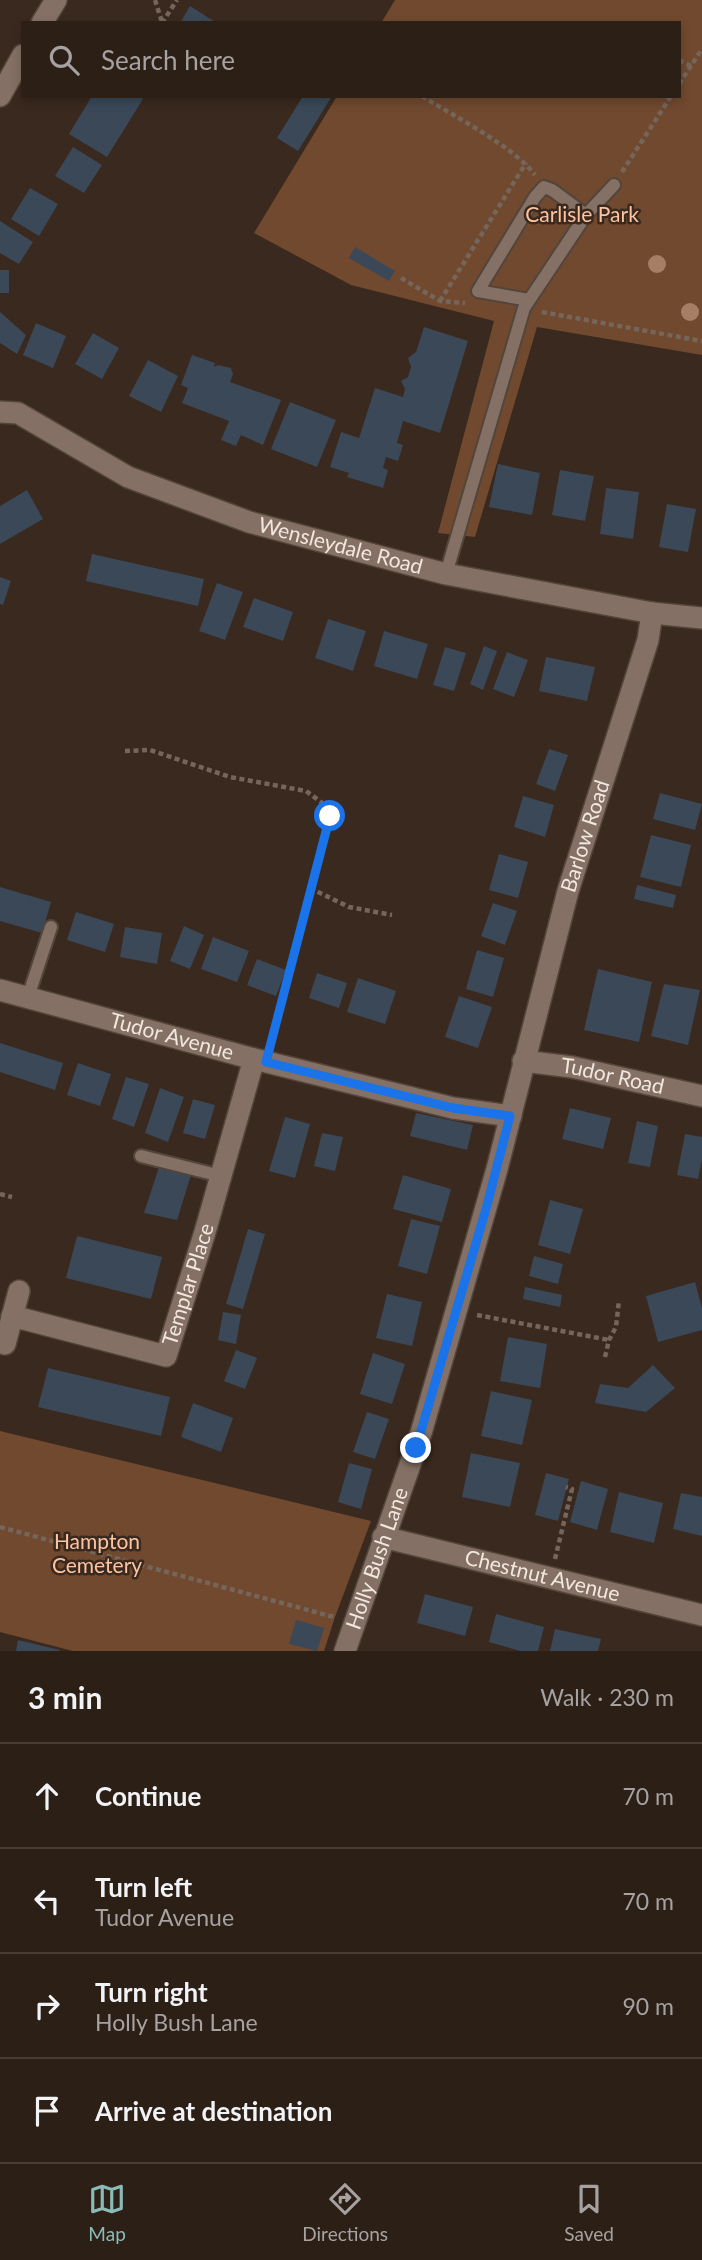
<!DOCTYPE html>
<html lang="en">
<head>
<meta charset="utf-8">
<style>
	body { margin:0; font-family:Lato,sans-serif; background:#34271f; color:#f1f3f6 }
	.stop { position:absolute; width:21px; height:21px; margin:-16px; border:5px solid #1a73e8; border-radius:50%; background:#fff }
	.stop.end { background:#1a73e8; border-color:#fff; box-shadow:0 2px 7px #0008 }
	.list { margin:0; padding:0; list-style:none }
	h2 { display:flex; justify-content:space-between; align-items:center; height:91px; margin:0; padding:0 28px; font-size:30px }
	h2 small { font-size:23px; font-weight:400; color:#a6a2a1 }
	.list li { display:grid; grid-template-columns:46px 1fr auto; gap:21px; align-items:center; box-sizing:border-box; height:105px; padding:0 28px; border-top:2px solid #483d35 }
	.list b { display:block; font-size:26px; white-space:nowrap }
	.list p { margin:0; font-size:23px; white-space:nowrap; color:#a6a2a1 }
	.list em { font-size:23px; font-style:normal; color:#a6a2a1 }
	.icon { flex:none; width:38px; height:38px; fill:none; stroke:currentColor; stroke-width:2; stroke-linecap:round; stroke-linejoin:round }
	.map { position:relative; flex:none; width:702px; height:1651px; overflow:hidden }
	.search { position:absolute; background:#2c1f16; box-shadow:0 4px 10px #0003; left:21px; right:21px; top:21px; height:77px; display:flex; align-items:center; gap:18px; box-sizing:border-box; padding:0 24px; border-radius:0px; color:#a6a2a1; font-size:26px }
	.sheet { height:511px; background:#2c1f16 }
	nav { display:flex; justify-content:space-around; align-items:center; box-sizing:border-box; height:98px; border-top:2px solid #483d35; background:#2c1f16; font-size:19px; color:#a6a2a1 }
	nav a { display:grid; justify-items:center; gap:4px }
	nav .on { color:#8bbbb9 }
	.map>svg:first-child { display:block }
</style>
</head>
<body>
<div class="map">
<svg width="702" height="1651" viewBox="0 0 702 1651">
	<rect width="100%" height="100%" fill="#3a291e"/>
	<path fill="#71492f" d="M 395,0 L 702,0 L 702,355 L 537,327 L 475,537 L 438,533 L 494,321 L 351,285 L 254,233 L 337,96 L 679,96 L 679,23 L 381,23 Z
		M 0,1431 L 371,1521 L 335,1617 L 324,1651 L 73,1651 L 0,1632 Z"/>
	<path fill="#3a4858" d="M 190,6 L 217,23 L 180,23 Z
		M 92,96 L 139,96 L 143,99 L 107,157 L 69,134 Z
		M 303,96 L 332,96 L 298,151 L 277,138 Z
		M 73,147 L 102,165 L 84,193 L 55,176 Z
		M 30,188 L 58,204 L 39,236 L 11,219 Z
		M 0,221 L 33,242 L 19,264 L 0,253 Z
		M 355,247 L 395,271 L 389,281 L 349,258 Z
		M 0,270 L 9,270 L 9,293 L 0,293 Z
		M 0,312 L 26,335 L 17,354 L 0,343 Z
		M 36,323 L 66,336 L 53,368 L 23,355 Z
		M 424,327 L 468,341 L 440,433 L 403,421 L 397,443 L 403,445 L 398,461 L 386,457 L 383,468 L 388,470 L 383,488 L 347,477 L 349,473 L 330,467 L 341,432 L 359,438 L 375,388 L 403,397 L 405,389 L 401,381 L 408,377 L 411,367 L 408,358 L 416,352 Z
		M 93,333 L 119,348 L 102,379 L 75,364 Z
		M 192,355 L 215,363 L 214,367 L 218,365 L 231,368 L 233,374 L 230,382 L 281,400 L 263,445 L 241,435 L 236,446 L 221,440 L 229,421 L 182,403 L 188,388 L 181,385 Z
		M 148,360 L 178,376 L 161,412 L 129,396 Z
		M 290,402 L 336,420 L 317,467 L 271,449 Z
		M 498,464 L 540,473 L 532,515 L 489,507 Z
		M 560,470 L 594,476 L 585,521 L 552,515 Z
		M 606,488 L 639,492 L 633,539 L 600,534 Z
		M 27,490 L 43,519 L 0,544 L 0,506 Z
		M 667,504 L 696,509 L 688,552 L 659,547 Z
		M 92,554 L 204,579 L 198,606 L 86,581 Z
		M 0,577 L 11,581 L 3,605 L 0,604 Z
		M 217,583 L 243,592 L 225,640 L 199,631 Z
		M 254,598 L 293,612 L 283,641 L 243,627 Z
		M 328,619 L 366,631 L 353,671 L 315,658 Z
		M 384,631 L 428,644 L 417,679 L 374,666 Z
		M 484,646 L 497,651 L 483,690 L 470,684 Z
		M 445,647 L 466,653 L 454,691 L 433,685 Z
		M 507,652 L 528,660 L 514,697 L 493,689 Z
		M 546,657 L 595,667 L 587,701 L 539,691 Z
		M 549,749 L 568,755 L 555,791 L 536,784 Z
		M 660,793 L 702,804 L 695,830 L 653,819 Z
		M 523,796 L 554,805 L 545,837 L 514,827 Z
		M 651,835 L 691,845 L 681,887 L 640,877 Z
		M 499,854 L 528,862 L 518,898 L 489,890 Z
		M 637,885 L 676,895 L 673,908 L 634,899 Z
		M 0,887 L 51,902 L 42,933 L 0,921 Z
		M 493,903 L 517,911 L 505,945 L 481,936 Z
		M 76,912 L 114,924 L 105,952 L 67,940 Z
		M 184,926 L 204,935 L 190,969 L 170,961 Z
		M 125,927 L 162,933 L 157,964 L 120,957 Z
		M 213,937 L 249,951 L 237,982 L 201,969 Z
		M 477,950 L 504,958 L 493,997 L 466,989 Z
		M 257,959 L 286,970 L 276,996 L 247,985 Z
		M 598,969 L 652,982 L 639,1042 L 584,1030 Z
		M 317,973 L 347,983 L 339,1008 L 309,998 Z
		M 358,978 L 396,991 L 385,1024 L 347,1012 Z
		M 664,984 L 700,990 L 688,1045 L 651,1036 Z
		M 459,996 L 492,1007 L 478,1048 L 445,1037 Z
		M 0,1043 L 63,1063 L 55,1090 L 0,1072 Z
		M 78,1063 L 111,1074 L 100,1106 L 67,1095 Z
		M 126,1077 L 149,1084 L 134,1127 L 112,1119 Z
		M 160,1088 L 184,1097 L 168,1142 L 145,1133 Z
		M 193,1099 L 215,1105 L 205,1139 L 183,1133 Z
		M 570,1108 L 611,1118 L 603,1149 L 562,1139 Z
		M 416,1113 L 473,1125 L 467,1150 L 410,1136 Z
		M 285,1117 L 310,1124 L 295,1178 L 269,1171 Z
		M 637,1121 L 658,1126 L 650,1167 L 628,1163 Z
		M 322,1133 L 343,1137 L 335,1171 L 314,1166 Z
		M 685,1134 L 702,1137 L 702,1159 L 698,1179 L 677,1175 Z
		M 159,1167 L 191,1175 L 177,1220 L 144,1213 Z
		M 403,1175 L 451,1189 L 442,1222 L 393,1209 Z
		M 550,1200 L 583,1209 L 570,1254 L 538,1245 Z
		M 411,1219 L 440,1226 L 427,1274 L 398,1266 Z
		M 248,1229 L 265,1234 L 243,1309 L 226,1304 Z
		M 77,1236 L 162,1257 L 151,1299 L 66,1278 Z
		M 534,1256 L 563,1264 L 558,1284 L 529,1276 Z
		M 695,1282 L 702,1308 L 702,1330 L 658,1342 L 646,1296 Z
		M 525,1287 L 562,1295 L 560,1307 L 523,1299 Z
		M 387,1294 L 422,1302 L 412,1346 L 376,1338 Z
		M 223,1312 L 241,1315 L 236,1344 L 218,1340 Z
		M 508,1337 L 547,1344 L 540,1388 L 500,1381 Z
		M 236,1350 L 257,1358 L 245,1389 L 224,1381 Z
		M 373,1353 L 405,1364 L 392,1404 L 360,1394 Z
		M 653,1365 L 675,1388 L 646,1412 L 595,1403 L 600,1384 L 628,1388 Z
		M 48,1368 L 170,1397 L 161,1436 L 38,1407 Z
		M 491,1391 L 532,1400 L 522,1445 L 481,1436 Z
		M 193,1403 L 233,1418 L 221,1452 L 181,1437 Z
		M 367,1412 L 389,1419 L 375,1459 L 353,1452 Z
		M 471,1453 L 520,1463 L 510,1507 L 462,1497 Z
		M 349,1463 L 372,1469 L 361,1509 L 338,1502 Z
		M 546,1473 L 569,1479 L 558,1521 L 535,1515 Z
		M 581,1481 L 608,1489 L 597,1530 L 570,1522 Z
		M 619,1492 L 663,1503 L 654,1543 L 610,1532 Z
		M 681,1493 L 702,1497 L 702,1536 L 673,1529 Z
		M 425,1594 L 473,1607 L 465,1636 L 417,1623 Z
		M 496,1614 L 544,1627 L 538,1651 L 520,1651 L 489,1642 Z
		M 296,1620 L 324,1628 L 317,1651 L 289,1644 Z
		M 555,1629 L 601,1639 L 598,1651 L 550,1651 Z
		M 18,1640 L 60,1650 L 59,1651 L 16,1651 Z"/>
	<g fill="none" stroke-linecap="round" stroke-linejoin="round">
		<defs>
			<path id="lane" d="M 529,300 L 478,291 L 535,197 L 544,187 L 552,190 L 586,215
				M 446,574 L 524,308 L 586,215 L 614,185
				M 28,997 L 51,927
				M 141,1156 L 221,1176"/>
			<g id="street">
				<path id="s1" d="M 0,990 L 254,1059 L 453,1108 L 511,1116"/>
				<path id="s2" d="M 523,1061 L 572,1067 L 702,1096"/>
				<path id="s3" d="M 12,1316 L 166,1356 L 205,1232 L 254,1059"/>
				<path d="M 5,1344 L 19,1291"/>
				<path id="s4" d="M 383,1537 L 702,1615"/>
				<path id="s5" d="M 345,1651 L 421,1433 L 497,1169 L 568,891 L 648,640 L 652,613"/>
			</g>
			<g id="secondary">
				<path d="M 42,23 L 56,0"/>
				<path d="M 0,96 L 23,55"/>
				<path id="s6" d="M 0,412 L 18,413 L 128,477 L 249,522 L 446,574 L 652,613 L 702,618"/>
			</g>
		</defs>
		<use href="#lane" stroke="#53453b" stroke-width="16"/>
		<use href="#street" stroke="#53453b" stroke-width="24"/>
		<use href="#secondary" stroke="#53453b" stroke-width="24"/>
		<path stroke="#75665c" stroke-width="4.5" stroke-dasharray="5 3.5" stroke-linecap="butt" d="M 155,0 L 162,22
			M 162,23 L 177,0
			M 679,60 L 691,66
			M 679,84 L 702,49
			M 422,96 C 455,117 513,146 535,175
			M 622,172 L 671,96
			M 401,278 L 440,301 L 465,303
			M 440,301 L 526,163
			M 542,312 L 702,341
			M 125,751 L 150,750 L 230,777 L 306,791 L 321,802 L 330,816 L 272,1041
			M 310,888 L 349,907 L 392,915
			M 0,1194 L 12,1197
			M 477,1315 L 609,1340
			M 605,1357 L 609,1340 L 616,1327 L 619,1300
			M 0,1527 L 334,1617
			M 555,1559 L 572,1489 L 566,1487"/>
		<use href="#lane" stroke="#847064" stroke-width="12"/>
		<use href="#street" stroke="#847064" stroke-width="21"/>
		<use href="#secondary" stroke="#847064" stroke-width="21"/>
	</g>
	<g fill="#a57e66">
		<circle cx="657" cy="264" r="9"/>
		<circle cx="690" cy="312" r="9"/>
	</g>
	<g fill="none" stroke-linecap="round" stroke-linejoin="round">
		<path stroke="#1a73e8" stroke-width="9" d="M 330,816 L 266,1062 L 453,1108 L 510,1116 L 486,1209 L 416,1448"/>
	</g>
	<g text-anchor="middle" stroke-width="5" stroke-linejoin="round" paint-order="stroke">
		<g font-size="21" fill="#fcc4a0" stroke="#3a291e">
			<text x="582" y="222">Carlisle Park</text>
			<text x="97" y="1549">Hampton<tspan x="97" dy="24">Cemetery</tspan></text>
		</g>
		<g font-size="21" fill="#f2e7df" stroke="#3a291e">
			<text dy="7" stroke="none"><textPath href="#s6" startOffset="369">Wensleydale Road</textPath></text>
			<text dy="7" stroke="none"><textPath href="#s5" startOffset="850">Barlow Road</textPath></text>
			<text dy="7" stroke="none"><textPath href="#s1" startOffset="178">Tudor Avenue</textPath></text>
			<text dy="7" stroke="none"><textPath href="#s2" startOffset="91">Tudor Road</textPath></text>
			<text dy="7" stroke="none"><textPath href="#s3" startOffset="234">Templar Place</textPath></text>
			<text dy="7" stroke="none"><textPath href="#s5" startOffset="98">Holly Bush Lane</textPath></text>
			<text dy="7" stroke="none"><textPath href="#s4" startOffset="164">Chestnut Avenue</textPath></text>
		</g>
	</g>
</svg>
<div class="stop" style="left:330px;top:816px"></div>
<div class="stop end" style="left:416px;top:1448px"></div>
<div class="search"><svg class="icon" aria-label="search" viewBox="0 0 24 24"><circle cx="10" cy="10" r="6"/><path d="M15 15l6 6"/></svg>Search here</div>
</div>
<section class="sheet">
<h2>3 min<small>Walk · 230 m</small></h2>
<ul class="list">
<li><svg class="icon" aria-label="ahead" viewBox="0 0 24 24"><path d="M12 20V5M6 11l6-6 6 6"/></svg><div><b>Continue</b></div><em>70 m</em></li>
<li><svg class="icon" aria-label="left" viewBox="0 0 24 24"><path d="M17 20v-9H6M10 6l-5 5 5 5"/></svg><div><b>Turn left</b><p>Tudor Avenue</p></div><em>70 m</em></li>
<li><svg class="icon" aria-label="right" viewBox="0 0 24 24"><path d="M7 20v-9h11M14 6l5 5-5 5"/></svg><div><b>Turn right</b><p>Holly Bush Lane</p></div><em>90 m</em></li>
<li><svg class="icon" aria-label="arrive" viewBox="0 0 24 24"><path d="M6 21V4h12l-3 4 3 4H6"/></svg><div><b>Arrive at destination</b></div></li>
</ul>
</section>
<nav>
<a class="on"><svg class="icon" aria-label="map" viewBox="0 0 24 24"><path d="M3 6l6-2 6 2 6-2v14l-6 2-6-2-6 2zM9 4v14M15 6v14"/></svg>Map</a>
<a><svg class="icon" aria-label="directions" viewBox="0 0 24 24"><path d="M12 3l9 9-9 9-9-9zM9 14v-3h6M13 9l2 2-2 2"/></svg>Directions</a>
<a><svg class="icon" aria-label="saved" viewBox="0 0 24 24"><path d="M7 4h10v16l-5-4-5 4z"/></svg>Saved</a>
</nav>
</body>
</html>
